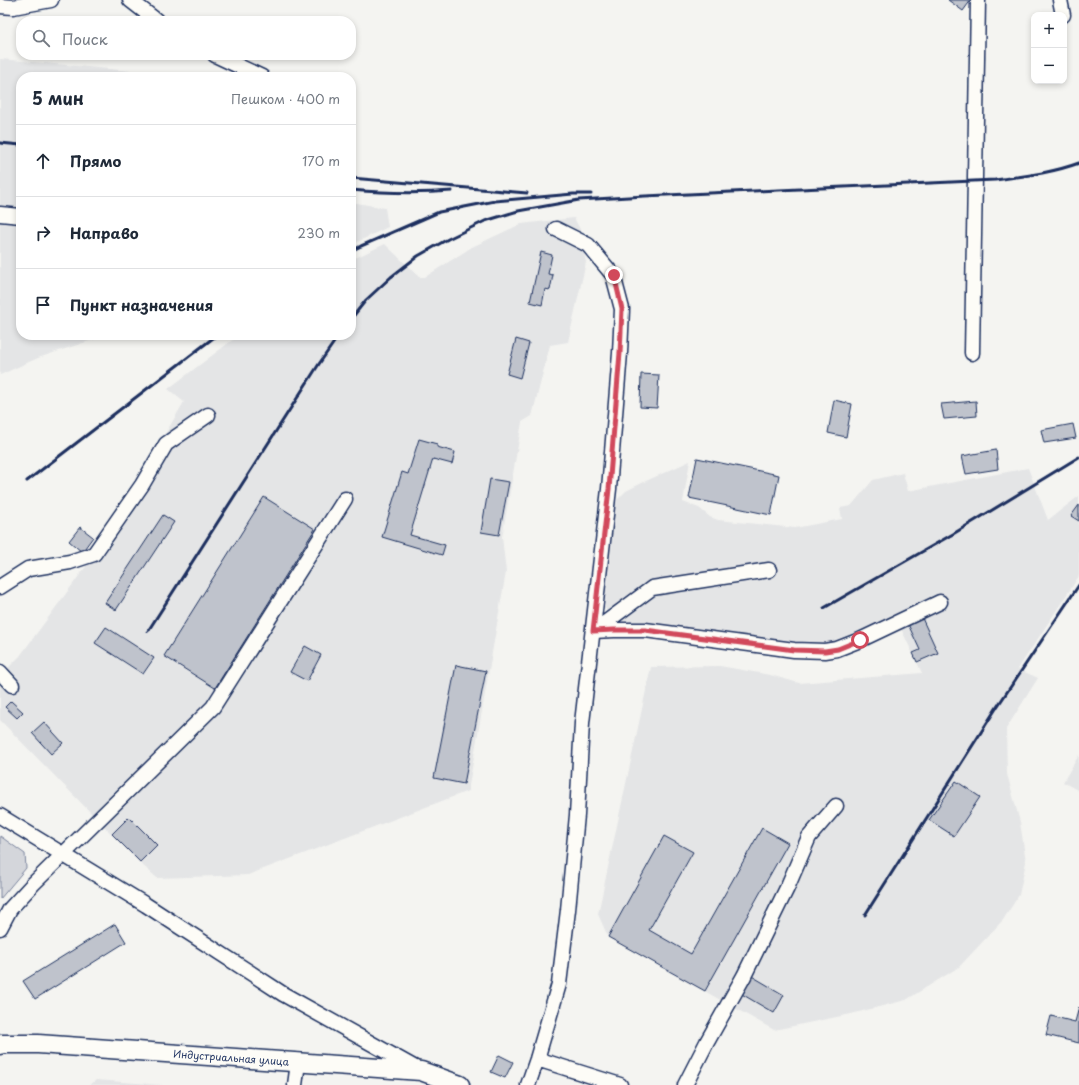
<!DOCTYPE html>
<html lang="ru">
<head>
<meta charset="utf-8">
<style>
	body { margin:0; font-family:"Playpen Sans",sans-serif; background:#f6f6f7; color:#1f2937 }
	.controls { position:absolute; right:12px; top:12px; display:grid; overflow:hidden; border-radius:8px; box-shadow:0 2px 6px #0003 }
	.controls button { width:36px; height:36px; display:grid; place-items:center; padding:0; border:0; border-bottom:1px solid #e0e1e3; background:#fff; color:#1f2937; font:20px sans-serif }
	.stop { position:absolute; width:12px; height:12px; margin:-9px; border:3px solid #d1495b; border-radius:50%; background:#fff }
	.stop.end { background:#d1495b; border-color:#fff; box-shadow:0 1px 4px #0008 }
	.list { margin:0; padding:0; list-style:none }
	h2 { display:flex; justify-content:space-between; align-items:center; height:52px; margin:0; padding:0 16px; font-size:17px }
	h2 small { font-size:13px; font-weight:400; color:#747a83 }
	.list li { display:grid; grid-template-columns:26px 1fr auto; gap:12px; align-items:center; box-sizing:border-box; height:72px; padding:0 16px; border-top:1px solid #e0e1e3 }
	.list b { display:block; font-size:15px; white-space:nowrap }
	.list em { font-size:13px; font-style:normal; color:#747a83 }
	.icon { flex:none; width:22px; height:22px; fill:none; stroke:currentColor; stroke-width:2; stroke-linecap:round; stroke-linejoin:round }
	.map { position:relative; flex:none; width:1079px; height:1085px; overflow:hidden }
	.search { position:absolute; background:#fff; box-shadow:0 2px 6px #0003; left:16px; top:16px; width:340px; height:44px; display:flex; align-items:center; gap:10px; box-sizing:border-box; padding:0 14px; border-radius:16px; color:#747a83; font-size:15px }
	.panel { position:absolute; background:#fff; box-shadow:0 2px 6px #0003; left:16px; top:72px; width:340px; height:268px; border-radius:16px }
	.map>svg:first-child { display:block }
</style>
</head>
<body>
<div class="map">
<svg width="1079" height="1085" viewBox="0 0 1079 1085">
	<rect width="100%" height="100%" fill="#f4f4f1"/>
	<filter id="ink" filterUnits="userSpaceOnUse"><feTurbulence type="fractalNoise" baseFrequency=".025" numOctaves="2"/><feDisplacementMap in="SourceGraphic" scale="8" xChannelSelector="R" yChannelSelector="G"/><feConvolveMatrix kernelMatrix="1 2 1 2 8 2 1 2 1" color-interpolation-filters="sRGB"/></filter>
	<g filter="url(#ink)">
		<path fill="#e4e5e6" d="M 0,59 L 196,77 L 21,77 L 21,335 L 107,335 L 38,358 L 0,375 Z
			M 351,202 L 385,208 L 388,227 L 351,245 Z
			M 574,218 L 582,233 L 588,236 L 591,241 L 583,250 L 586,262 L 568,342 L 550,345 L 532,416 L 522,422 L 502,537 L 506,572 L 468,791 L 248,875 L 157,878 L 140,863 L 0,720 L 0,676 L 20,656 L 87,565 L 97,562 L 84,551 L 128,497 L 184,402 L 168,389 L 239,335 L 351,335 L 351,260 L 385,244 L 419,277 L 425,277 L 472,247 L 521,224 Z
			M 690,461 L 683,502 L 699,508 L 710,517 L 718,520 L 795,528 L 842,519 L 840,508 L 851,506 L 873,480 L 903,473 L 908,491 L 1028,468 L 1048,520 L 1079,496 L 1079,576 L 1018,669 L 1038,678 L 1006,729 L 1007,774 L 1020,822 L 1026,862 L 1019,895 L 1003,920 L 959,967 L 906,1000 L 851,1014 L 774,1030 L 608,937 L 598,914 L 651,667 L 720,666 L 770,675 L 799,683 L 922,673 L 895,616 L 881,623 L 827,643 L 804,643 L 617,620 L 603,607 L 611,518 L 613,506 L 618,499 L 626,491 L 646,481 Z
			M 1079,755 L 1079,791 L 1063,782 Z
			M 96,1080 L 163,1085 L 90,1085 Z"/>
		<path fill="#d4d6db" stroke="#78829c" d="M 0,836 L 25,854 L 26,868 L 0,899 Z"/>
		<path fill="#bfc3cc" stroke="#1b2f5e" d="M 948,0 L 971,0 L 963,11 Z
			M 541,252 L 552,255 L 548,274 L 553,275 L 550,290 L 545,289 L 542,305 L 530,302 Z
			M 516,339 L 529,343 L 520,378 L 507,374 Z
			M 641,374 L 659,375 L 657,408 L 640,407 Z
			M 834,400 L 852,404 L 846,437 L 828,433 Z
			M 976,401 L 977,416 L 944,419 L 941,404 Z
			M 1073,424 L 1076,438 L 1044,443 L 1041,430 Z
			M 419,439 L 437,444 L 437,447 L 455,452 L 452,464 L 433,459 L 410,535 L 445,545 L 442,555 L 382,537 L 402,472 L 408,474 Z
			M 996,450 L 998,469 L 966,474 L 962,456 Z
			M 697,458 L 779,475 L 771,515 L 689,498 Z
			M 490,479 L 509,482 L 499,535 L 481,532 Z
			M 264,497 L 315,529 L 215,688 L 164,656 Z
			M 1079,505 L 1079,521 L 1071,516 Z
			M 163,515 L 174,522 L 116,610 L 105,603 Z
			M 80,527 L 93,537 L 82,552 L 69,541 Z
			M 921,616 L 938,653 L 917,662 L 913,653 L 920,650 L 907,622 Z
			M 106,627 L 154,658 L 143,674 L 95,643 Z
			M 305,646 L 321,655 L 307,681 L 290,672 Z
			M 456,665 L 486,671 L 464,784 L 434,778 Z
			M 11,701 L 23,712 L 17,718 L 5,707 Z
			M 44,722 L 63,743 L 51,754 L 32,733 Z
			M 956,781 L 980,797 L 954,836 L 929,820 Z
			M 129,817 L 157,845 L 140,862 L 112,834 Z
			M 762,828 L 788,843 L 705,991 L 608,937 L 664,836 L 693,852 L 649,930 L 691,954 Z
			M 115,924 L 126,942 L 35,999 L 23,981 Z
			M 750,975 L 784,995 L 774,1013 L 740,993 Z
			M 1079,1007 L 1079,1043 L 1046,1035 L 1051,1016 L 1075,1022 Z
			M 499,1055 L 513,1062 L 505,1078 L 491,1072 Z"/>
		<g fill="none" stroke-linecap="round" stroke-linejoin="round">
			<defs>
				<path id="minor" d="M 130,0 L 157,21
					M 1060,0 L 1063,15
					M 0,6 L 13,7 L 51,0
					M 215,55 L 262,77
					M 0,214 L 21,216
					M 972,353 L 978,0
					M 0,587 L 28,569 L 70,562 L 94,554 L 142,485 L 166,444 L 208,415
					M 593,631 L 614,630 L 645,630 L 794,650 L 825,651 L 837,649 L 860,640 L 940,602
					M 594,631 L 652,588 L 769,570
					M 0,672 L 12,685
					M 0,816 L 146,905 L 283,994 L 419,1070
					M 0,928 L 10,909 L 33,884 L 213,707 L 345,499
					M 537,1059 L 620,1085
					M 295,1085 L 298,1063
					M 528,1085 L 537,1059 L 559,984 L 568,910 L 577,815 L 582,723 L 609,489 L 620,353 L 622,309 L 613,275 L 588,245 L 556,229
					M 685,1085 L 707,1042 L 744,976 L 787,888 L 809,837 L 836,806"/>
				<g id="major">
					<path id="s1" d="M 0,1045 L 1,1044 L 38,1044 L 421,1071 L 460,1085"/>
				</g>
			</defs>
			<use href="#minor" stroke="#1b2f5e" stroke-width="17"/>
			<use href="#major" stroke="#1b2f5e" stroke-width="21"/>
			<use href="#minor" stroke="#fdfcf7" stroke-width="14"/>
			<use href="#major" stroke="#fdfcf7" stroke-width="18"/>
			<path stroke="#1b2f5e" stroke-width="3" d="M 0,143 L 21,145
				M 351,178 L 527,193
				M 351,190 C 384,193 418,194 452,191
				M 351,251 L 361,246 L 439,212 L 495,201 L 573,194 L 591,194
				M 351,319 L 366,300 L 391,277 L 418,256 L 448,239 L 485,221 L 518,211 L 579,200 L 645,196 L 995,180 C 1024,176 1052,173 1079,163
				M 27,481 L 217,335
				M 824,608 L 953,534 L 1079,457
				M 148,631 L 319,364 L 339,335
				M 865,915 L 997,707 L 1079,585"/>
		</g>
	</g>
	<g fill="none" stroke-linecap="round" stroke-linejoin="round" filter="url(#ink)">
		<path stroke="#d1495b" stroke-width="5" d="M 614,275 L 622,309 L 620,353 L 609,489 L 593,631 L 614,630 L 645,630 L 794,650 L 825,651 L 838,649 L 860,640"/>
	</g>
	<g text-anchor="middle" stroke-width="3" stroke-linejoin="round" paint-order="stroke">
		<g font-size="10" fill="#1b2f5e" stroke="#fdfcf7">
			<text dy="4" stroke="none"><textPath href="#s1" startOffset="232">Индустриальная улица</textPath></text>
		</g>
	</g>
</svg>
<div class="controls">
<button>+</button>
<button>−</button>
</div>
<div class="stop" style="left:860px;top:640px"></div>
<div class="stop end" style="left:614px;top:275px"></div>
<div class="search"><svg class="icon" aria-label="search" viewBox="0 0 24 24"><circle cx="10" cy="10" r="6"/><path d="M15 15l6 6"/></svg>Поиск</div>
<section class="panel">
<h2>5 мин<small>Пешком · 400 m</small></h2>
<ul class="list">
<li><svg class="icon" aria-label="ahead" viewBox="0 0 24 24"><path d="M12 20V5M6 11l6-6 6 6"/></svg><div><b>Прямо</b></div><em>170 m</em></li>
<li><svg class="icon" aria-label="right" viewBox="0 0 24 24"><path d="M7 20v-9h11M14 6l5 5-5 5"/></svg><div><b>Направо</b></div><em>230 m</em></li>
<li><svg class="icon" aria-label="arrive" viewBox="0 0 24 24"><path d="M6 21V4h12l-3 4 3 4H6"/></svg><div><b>Пункт назначения</b></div></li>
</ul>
</section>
</div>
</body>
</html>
